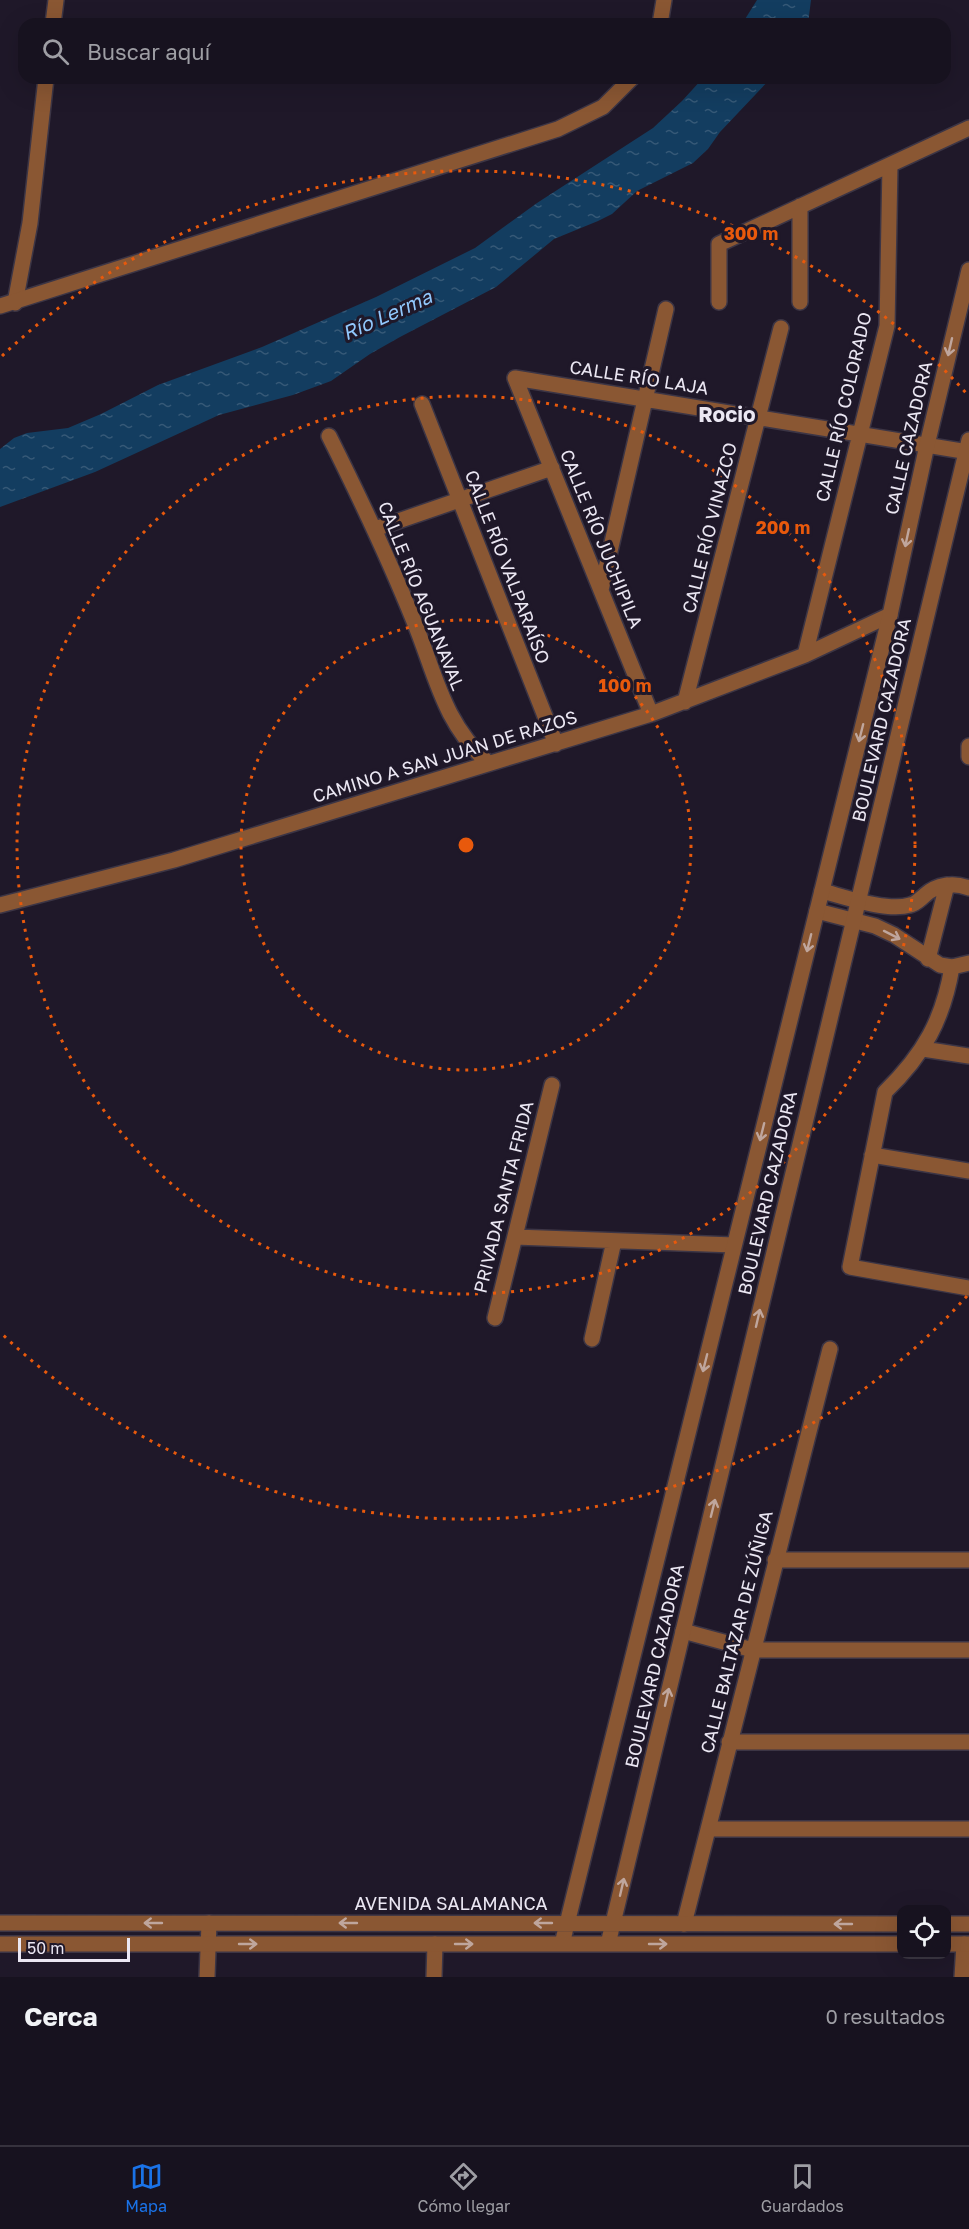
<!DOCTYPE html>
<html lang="es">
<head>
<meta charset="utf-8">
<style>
	body { margin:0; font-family:"Golos Text",sans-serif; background:#201b28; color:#f1f3f6 }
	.controls { position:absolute; right:18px; bottom:18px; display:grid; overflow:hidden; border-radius:12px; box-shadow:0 6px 24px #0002 }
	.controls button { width:54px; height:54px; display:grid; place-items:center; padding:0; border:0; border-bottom:2px solid #36323d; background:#17121f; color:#f1f3f6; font:30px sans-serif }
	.scale { position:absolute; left:18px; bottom:15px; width:112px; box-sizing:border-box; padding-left:6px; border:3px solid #ebe7f3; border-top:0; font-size:16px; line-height:21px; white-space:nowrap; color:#ebe7f3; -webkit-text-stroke:4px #1f1829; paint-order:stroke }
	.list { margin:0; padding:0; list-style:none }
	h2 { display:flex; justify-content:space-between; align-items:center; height:78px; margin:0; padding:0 24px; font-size:26px }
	h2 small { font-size:20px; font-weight:400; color:#9e9ea4 }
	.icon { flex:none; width:33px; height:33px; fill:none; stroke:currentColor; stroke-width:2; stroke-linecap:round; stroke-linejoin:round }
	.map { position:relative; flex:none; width:969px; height:1977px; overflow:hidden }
	.search { position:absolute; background:#17121f; box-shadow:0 6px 24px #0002; left:18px; right:18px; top:18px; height:66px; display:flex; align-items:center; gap:15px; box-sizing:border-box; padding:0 21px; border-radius:18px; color:#9e9ea4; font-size:22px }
	.sheet { height:168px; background:#17121f }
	nav { display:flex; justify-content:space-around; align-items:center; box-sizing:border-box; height:84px; border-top:2px solid #36323d; background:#17121f; font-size:16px; color:#9e9ea4 }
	nav a { display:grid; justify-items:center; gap:3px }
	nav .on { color:#1a73e8 }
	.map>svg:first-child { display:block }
</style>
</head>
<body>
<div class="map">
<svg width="969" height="1977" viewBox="0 0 969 1977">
	<defs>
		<pattern id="water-ripples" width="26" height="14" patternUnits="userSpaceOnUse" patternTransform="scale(1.5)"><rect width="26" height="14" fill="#133d60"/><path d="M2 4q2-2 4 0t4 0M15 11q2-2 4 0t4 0" fill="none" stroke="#365977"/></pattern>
	</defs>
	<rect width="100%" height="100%" fill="#1f1829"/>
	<path fill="url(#water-ripples)" d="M 757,0 L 811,0 L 808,24 L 742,24 Z
		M 703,78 L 771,78 L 720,132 L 708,149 L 693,163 L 637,191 L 612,214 L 598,221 L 554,239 L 496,287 L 400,337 L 370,354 L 331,381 L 293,395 L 219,415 L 95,472 L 0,507 L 0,449 L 14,438 L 27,433 L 68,428 L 101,414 L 158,385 L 262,347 L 376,297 L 475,248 L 537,203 L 653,128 L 682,101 Z"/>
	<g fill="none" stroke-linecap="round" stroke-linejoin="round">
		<defs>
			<path id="minor" d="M 53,24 L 56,0
				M 800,206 L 800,302
				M 719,302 L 719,244 L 969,128
				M 15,303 L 30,223 L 46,78
				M 515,378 L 969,452
				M 515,378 L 651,714
				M 422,404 L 556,744
				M 329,436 C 359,496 388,557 413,619 C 436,674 442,721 488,763
				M 375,529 L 552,468
				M 601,590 L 666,309
				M 805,655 L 887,326 L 890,165
				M 685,702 L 781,328
				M 969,746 L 969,757
				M 822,891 C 845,897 887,912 910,905 C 916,904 920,899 925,895 C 937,884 954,882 969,888
				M 0,905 L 174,860 L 651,714 L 805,655 L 890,615
				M 817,911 L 875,926 L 894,935 L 940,965 L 952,967 L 969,963
				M 928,959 L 947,885
				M 952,967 C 943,1020 924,1054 885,1092 L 850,1267 L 969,1288
				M 923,1049 L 969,1056
				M 872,1155 L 969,1171
				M 515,1237 L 734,1245
				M 495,1318 L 552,1085
				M 592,1339 L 614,1241
				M 775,1560 L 969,1560
				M 683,1631 L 753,1650 L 969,1650
				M 729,1742 L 969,1742
				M 708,1829 L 969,1829
				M 684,1924 L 830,1349
				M 207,1977 L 209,1923
				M 434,1977 L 435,1944
				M 962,1977 L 964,1944"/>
			<path id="tertiary" d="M 660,24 L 664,0
				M 0,306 L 558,129 L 603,107 L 632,78
				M 0,1923 L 902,1924
				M 946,1924 L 969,1924
				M 0,1944 L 902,1944
				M 562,1944 L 890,615 L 927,445 L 969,270
				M 608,1944 L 969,440
				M 946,1944 L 969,1944"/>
		</defs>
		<use href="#minor" stroke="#3c3545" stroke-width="18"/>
		<use href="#tertiary" stroke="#3c3545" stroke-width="18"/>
		<use href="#minor" stroke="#8a5733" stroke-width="15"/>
		<use href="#tertiary" stroke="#8a5733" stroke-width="15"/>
	</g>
	<defs><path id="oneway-shaft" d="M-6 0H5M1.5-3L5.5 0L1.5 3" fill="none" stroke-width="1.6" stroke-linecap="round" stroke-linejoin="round" transform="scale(1.5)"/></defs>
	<g stroke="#bfa69d">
		<use href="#oneway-shaft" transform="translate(950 347) rotate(103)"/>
		<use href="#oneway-shaft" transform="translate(907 538) rotate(102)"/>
		<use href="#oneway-shaft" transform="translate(861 733) rotate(104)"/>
		<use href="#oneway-shaft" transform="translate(892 935) rotate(27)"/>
		<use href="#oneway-shaft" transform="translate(809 943) rotate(104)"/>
		<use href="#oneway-shaft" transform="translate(762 1132) rotate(104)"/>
		<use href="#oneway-shaft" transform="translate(758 1318) rotate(-77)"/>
		<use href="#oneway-shaft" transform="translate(705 1363) rotate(104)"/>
		<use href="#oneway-shaft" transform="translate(713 1508) rotate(-76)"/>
		<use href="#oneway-shaft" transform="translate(667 1697) rotate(-77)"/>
		<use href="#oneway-shaft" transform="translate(622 1887) rotate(-77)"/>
		<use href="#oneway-shaft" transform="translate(153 1923) rotate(-180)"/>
		<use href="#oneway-shaft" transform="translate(348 1923) rotate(-180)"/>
		<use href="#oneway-shaft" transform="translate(543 1923) rotate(-180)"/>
		<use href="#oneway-shaft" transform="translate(843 1924) rotate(-180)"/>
		<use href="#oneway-shaft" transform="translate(248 1944)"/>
		<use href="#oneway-shaft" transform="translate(464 1944)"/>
		<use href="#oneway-shaft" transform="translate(658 1944)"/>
	</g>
	<g fill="none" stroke="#e8590c" stroke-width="3" stroke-dasharray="3 6">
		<circle cx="466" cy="845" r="225"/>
		<circle cx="466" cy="845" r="449"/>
		<path d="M967 1296A674 674 0 0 1 2 1334M2 356A674 674 0 0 1 967 394"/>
	</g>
	<g text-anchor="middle" stroke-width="6" stroke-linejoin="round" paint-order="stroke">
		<g font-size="18" fill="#ebe7f3" stroke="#1f1829">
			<text transform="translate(639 378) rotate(9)" y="6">CALLE RÍO LAJA</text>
			<text transform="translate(844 407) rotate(-77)" y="6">CALLE RÍO COLORADO</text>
			<text transform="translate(909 438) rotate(-77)" y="6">CALLE CAZADORA</text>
			<text transform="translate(710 528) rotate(-76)" y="6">CALLE RÍO VINAZCO</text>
			<text transform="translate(601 539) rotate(68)" y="6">CALLE RÍO JUCHIPILA</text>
			<text transform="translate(507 567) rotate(69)" y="6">CALLE RÍO VALPARAÍSO</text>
			<text transform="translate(421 596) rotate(68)" y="6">CALLE RÍO AGUANAVAL</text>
			<text transform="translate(882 720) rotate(-77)" y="6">BOULEVARD CAZADORA</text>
			<text transform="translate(445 757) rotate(-17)" y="6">CAMINO A SAN JUAN DE RAZOS</text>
			<text transform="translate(768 1193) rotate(-77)" y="6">BOULEVARD CAZADORA</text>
			<text transform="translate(504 1197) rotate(-76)" y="6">PRIVADA SANTA FRIDA</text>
			<text transform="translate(737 1632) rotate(-76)" y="6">CALLE BALTAZAR DE ZÚÑIGA</text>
			<text transform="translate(655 1666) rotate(-77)" y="6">BOULEVARD CAZADORA</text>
			<text x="451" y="1910">AVENIDA SALAMANCA</text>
		</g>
		<g font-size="20" font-style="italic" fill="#91c8fd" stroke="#1f1829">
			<text transform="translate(387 315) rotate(-24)" y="7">Río Lerma</text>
		</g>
		<g font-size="21" font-weight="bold" fill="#ebe7f3" stroke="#1f1829">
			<text x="727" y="422">Rocio</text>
		</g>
	</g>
	<circle cx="466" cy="845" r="9" fill="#e8590c" stroke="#1f1829" stroke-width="3"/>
	<g font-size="18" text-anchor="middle" font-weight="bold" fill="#e8590c" stroke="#1f1829" stroke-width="6" stroke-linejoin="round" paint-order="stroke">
		<text x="751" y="240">300 m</text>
		<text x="783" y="534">200 m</text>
		<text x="625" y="692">100 m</text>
	</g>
</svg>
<div class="controls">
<button><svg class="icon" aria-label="locate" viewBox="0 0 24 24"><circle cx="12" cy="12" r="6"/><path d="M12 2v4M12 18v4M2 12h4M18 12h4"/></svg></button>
</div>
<div class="scale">50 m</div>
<div class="search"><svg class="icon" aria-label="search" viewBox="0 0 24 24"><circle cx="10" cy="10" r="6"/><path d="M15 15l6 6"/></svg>Buscar aquí</div>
</div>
<section class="sheet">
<h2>Cerca<small>0 resultados</small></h2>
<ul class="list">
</ul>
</section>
<nav>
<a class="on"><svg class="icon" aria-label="map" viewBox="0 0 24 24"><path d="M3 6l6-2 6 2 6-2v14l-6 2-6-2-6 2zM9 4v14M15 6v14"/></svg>Mapa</a>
<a><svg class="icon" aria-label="directions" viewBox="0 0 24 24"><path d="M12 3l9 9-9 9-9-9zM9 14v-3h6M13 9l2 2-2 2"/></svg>Cómo llegar</a>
<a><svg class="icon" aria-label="saved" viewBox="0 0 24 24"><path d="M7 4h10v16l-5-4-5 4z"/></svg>Guardados</a>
</nav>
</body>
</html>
